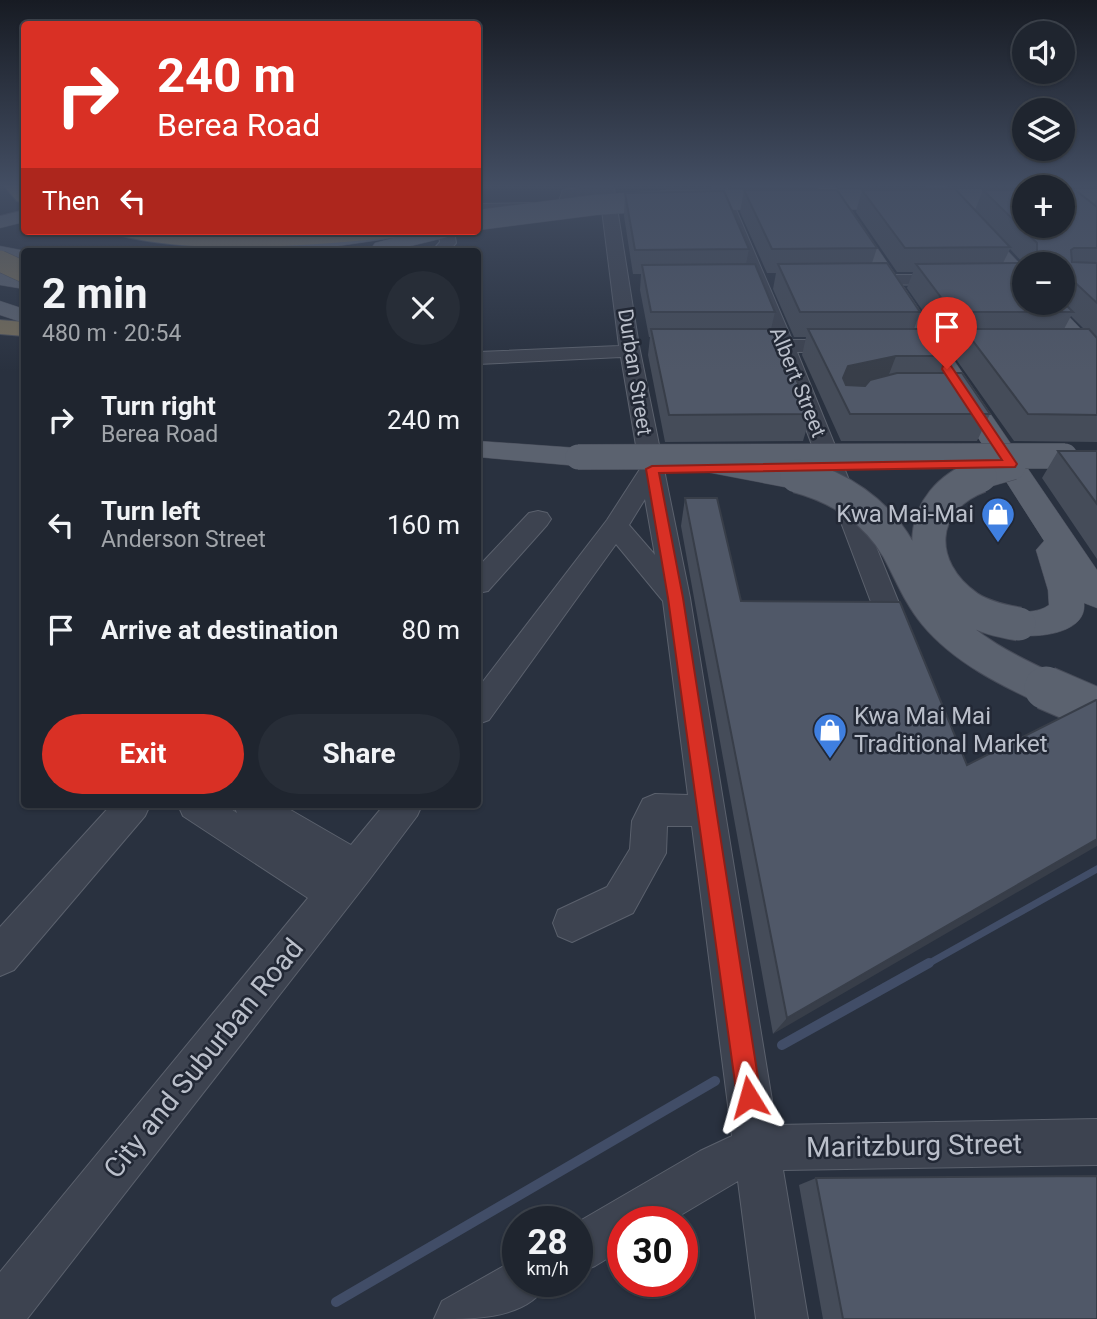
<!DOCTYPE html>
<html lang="en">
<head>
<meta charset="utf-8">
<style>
  :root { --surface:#1f252f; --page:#272d37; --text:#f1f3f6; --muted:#a1a5aa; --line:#3c424b; --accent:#d93025 }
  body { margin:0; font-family:Roboto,sans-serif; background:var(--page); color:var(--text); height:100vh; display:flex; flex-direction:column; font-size:26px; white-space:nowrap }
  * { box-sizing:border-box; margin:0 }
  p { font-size:23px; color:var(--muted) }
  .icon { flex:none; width:38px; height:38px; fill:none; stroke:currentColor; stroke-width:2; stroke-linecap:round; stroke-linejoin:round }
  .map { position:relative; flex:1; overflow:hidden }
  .drawer { position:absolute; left:21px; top:248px; width:460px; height:560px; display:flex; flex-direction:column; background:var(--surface); border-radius:7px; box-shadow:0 2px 5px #0004,0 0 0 2px var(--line) }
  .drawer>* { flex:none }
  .banner { position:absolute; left:21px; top:21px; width:460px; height:214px; border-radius:7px; box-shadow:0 2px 5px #0004,0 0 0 2px var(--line); background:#d93025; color:#fff; overflow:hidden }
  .fabs { position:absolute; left:1012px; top:21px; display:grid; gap:14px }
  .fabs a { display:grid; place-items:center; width:63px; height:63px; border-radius:50%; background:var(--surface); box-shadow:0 2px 5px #0004,0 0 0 2px var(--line); font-size:35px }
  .speed { position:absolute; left:502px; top:1206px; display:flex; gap:14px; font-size:35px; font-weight:700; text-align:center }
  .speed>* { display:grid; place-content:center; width:91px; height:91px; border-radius:50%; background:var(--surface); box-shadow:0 2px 5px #0004,0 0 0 2px var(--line); line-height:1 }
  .speed small { font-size:18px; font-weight:400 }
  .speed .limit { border:10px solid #d22; background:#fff; color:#111 }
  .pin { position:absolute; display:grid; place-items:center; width:60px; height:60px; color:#fff; margin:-72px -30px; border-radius:50% 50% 50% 0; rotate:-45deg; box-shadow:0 0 7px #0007 }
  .pin .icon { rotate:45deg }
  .me { position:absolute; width:77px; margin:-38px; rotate:352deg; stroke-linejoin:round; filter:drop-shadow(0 0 5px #0008) }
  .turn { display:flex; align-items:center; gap:24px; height:147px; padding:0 21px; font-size:32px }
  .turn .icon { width:91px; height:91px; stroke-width:2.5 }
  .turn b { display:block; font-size:49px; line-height:60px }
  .then { display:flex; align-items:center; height:66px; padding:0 21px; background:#0003; gap:14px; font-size:26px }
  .round { display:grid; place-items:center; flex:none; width:74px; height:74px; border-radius:37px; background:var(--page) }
  .overview { display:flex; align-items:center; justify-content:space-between; height:119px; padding:0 21px }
  h1 { font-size:42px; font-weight:700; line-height:52px }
  .primary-button { display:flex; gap:14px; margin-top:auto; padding:14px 21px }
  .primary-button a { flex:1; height:80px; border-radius:42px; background:var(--accent); color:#fff; font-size:28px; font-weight:700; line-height:80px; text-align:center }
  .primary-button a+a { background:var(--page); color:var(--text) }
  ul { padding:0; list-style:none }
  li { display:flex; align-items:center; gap:21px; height:105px; padding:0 21px }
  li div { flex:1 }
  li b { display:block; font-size:26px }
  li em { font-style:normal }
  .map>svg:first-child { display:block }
</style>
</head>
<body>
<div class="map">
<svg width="1097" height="1319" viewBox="0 0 1097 1319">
  <rect width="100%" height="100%" fill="#29313f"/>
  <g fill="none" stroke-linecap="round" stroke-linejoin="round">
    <path stroke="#414d67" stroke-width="7" d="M926,965L1097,869"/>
    <path stroke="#414d67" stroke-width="10" d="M782,1045L929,963
      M336,1302L715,1081"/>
    <g stroke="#5b616d" stroke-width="2">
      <path id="minor" d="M595,186H613L614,189L639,346L690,598L776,1125L1097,1119V1165L783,1170L808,1319H756L738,1181L669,1222H623V1249L595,1266L578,1273V1222L700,1151L732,1136L692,826H667L666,853L633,913L572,942L558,936L553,923L558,910L607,887L630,849L632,821L643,799L655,794L688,795L663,601L616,544L489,720L478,724V688L607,520L640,469L621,357L478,364V352L619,346L600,194L574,197L570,207L565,208L558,204L563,190ZM645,499L655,555L629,525Z
        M712,186H726L792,340H845L855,346L845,352H797L905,618L901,625L891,628L881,625L877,618L777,352H744L734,346L744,340H773Z
        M537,203L542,204L544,207L542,210L478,212V204Z
        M438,231H454L456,243L448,252H431L440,242Z
        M860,275H950L959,280L950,285L854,284L851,280L854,276Z
        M905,340H995L1005,346L995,352L898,350L895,346L898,342Z
        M538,511L547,513L551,519L547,525L488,591L478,593V567L529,513Z
        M111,805H150L145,816L14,970L0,976V927Z
        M178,805H225L237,813L234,805H282L351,845L384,805H422L417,816L369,880L27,1319H0V1272L308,898L183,816Z
        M518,1258V1281H549C529,1319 478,1319 434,1319L442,1301Z"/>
    </g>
    <g stroke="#474c59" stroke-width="1">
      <path id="major" d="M817,186H835L1097,570V608L1084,603C1088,636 1028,640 1007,633L1001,624L1007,615C1021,610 1037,614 1049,605L1048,590L1036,550L1044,541Z
        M927,186H946L1024,268V287L1016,286Z
        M24,210V222L0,228V216Z
        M362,231H414L412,234L424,231H459L456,235L386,252L375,251L372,247L375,243L393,238L297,252H244L247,248L254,246Z
        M0,246L31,252H24V262L0,258Z
        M0,273L24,277V289L0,285Z
        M0,301L24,309V323L0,315Z
        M1033,303H1056L1097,346V368L1088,366Z
        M478,441L578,448L588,451L592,457L588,463L578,466L478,457Z"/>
    </g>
    <g stroke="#484e5a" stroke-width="2">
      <path id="highway" d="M4,186H23L24,203L17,201Z
        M115,231L261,233L408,231L405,235L398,237C315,245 199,256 118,235Z
        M0,320L24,322V336L0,334Z"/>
    </g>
    <use href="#minor" fill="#3d4350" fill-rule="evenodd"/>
    <use href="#major" fill="#5b626f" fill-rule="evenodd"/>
    <use href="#highway" fill="#756d5b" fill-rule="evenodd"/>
    <g stroke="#474c59" stroke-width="21" stroke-linecap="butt">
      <path id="major-bridge-far3" d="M1062,199H1097
        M478,220L595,205L671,200L1024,199"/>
    </g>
    <g stroke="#474c59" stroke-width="26" stroke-linecap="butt">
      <path id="major-bridge-far2" d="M578,457L1065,456
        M705,459L804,478
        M975,478L1013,467"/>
    </g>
    <g stroke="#474c59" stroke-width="35" stroke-linecap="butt">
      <path id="major-bridge-far1" d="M797,476C839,487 876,511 898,549C910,571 919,595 935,614C964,649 1009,671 1050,690
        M980,476C915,500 913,569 968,607C983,617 1001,621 1019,624"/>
    </g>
    <g stroke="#474c59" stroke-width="45" stroke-linecap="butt">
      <path id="major-bridge" d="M1046,688L1097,710"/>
    </g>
    <g stroke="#484e5a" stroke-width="22" stroke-linecap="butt">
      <path id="highway-bridge" d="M0,261L24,272"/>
    </g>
    <use href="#major-bridge-far3" stroke="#5b626f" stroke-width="20"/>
    <use href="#major-bridge-far2" stroke="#5b626f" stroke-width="25"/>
    <use href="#major-bridge-far1" stroke="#5b626f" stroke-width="33"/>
    <use href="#major-bridge" stroke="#5b626f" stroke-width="43"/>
    <use href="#highway-bridge" stroke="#756d5b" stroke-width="21"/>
  </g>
  <path fill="#454c59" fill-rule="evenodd" d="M731,186H815V187H731Z
    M838,186H884L839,187Z
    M950,186H1097L1066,187L1094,205L1097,198V442L1014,441L953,355L961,337H941L907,288L913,272H897L856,212L862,190L975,210L983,190L1024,226L1062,187ZM1010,249L1023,263H1003ZM1024,264H1062V303ZM1071,316L1084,329H1064Z
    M744,190L877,248L872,263L920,312L914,329L951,356L943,373L990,414L977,441H841L802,355L806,337H794L773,289L776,273H767L740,212Z
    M625,193L749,249L746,264L775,312L771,329L811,414L803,441L665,442L648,355L650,337H649L640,290L641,274H633L624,216Z
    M1058,451H1097V559L1042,478Z
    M685,498L741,601L967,765L1097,700L773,1034L681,526Z
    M816,1178L1097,1319H823L799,1185Z"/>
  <path fill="#383e49" d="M896,356L886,382L839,391L848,366Z
    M1097,839V846L773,1034L787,1018Z"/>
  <path fill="#505868" stroke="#383e49" stroke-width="2" d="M1041,186H1064L1067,188L1075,190L1097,207V248H1074L1071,250L1072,262L1097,263V303L1068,276H1062V264H1037V243L983,190H1024V226H1062V187H1038Z
    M955,189L1010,247L905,248L862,190Z
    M744,190H837L877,248L772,249Z
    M724,191L749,249L635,250L625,193Z
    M887,263L920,312H800L778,264Z
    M1024,263L1033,264H1024V303H1062V301L1073,312H952L916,264Z
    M755,264L775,312H651L642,265Z
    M651,329H775L811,414L669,415Z
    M808,329H932L951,356H896L848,366L843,378L846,385L865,386L870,380L897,373H962L990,414H850Z
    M964,329H1089L1097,338V415L1028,414Z
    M1058,451H1097V504Z
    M685,498H717L741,601L900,602L967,765L1096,700H1097V839L787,1018Z
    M1097,1176V1319H843L816,1178Z"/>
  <linearGradient id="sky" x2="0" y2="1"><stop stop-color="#171b23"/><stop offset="0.5" stop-color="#434e63"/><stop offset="1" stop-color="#434e63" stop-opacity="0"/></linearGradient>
  <rect width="1097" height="371" fill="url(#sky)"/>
  <path fill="#d93025" stroke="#8d1f18" stroke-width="2" d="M943,366H951L1017,464L1015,467L659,473L683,598L761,1097L758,1106L749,1109L741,1106L737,1097L668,598L646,469L652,466L1002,460L942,369Z"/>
  <defs>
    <g id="shop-pin" transform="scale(1.75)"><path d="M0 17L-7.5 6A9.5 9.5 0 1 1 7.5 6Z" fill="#3f7fe0" stroke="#222835"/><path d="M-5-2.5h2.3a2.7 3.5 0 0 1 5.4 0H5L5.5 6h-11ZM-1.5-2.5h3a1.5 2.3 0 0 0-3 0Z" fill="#fff"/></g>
  </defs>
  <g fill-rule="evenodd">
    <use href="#shop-pin" x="998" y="514"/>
    <use href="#shop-pin" x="830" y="730"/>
  </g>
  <g text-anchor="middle" stroke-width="5" stroke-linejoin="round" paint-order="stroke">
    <g font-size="21" fill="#babfca" stroke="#222835">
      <text transform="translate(635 372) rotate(81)" y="7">Durban Street</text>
      <text transform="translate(798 382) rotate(68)" y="7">Albert Street</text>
    </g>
    <g font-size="24" fill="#babfca" stroke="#222835" text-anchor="end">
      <text x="974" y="522">Kwa Mai-Mai</text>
      <text x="854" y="724" text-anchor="start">Kwa Mai Mai<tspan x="854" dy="28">Traditional Market</tspan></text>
    </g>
    <g font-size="28" fill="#babfca" stroke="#222835">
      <text transform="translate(203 1058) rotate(-51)" y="10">City and Suburban Road</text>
      <text transform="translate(914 1145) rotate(-1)" y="10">Maritzburg Street</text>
    </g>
  </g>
</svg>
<div class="fabs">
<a><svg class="icon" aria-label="sound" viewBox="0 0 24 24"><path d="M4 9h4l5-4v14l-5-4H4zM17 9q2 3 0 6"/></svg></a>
<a><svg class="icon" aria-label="layers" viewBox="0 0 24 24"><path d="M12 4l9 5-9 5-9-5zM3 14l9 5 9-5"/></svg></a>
<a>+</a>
<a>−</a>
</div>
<div class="speed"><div>28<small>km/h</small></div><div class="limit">30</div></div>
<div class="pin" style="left:947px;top:369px;background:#d93025"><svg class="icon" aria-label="arrive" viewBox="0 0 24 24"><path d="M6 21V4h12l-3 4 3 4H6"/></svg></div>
<svg class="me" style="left:749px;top:1097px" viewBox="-20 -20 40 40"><path d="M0-17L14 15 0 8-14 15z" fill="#d93025" stroke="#fff" stroke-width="4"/></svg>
<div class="banner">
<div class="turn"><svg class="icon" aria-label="right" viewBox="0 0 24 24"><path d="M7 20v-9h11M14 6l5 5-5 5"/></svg><div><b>240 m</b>Berea Road</div></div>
<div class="then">Then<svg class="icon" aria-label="left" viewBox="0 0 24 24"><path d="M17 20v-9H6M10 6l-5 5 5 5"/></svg></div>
</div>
<section class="drawer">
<div class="overview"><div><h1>2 min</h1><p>480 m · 20:54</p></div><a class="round"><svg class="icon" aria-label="close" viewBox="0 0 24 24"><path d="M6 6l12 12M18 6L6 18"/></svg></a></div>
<ul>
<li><svg class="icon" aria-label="right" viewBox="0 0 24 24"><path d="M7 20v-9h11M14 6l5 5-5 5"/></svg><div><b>Turn right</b><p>Berea Road</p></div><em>240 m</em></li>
<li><svg class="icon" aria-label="left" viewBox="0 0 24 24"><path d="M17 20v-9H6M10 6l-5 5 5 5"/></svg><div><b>Turn left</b><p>Anderson Street</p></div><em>160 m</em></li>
<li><svg class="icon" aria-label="arrive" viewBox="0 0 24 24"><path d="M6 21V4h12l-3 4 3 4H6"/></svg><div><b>Arrive at destination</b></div><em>80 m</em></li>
</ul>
<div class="primary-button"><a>Exit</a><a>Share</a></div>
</section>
</div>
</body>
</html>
